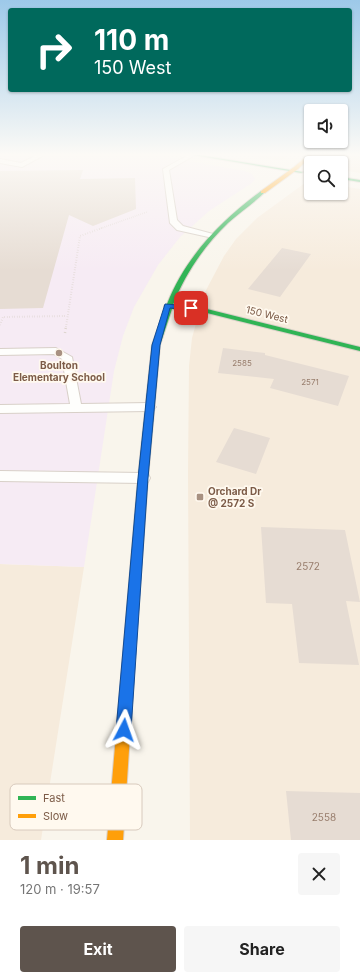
<!DOCTYPE html>
<html lang="en">
<head>
<meta charset="utf-8">
<style>
  :root { --surface:#fff; --page:#f6f6f6; --text:#222; --muted:#767676; --accent:#5e544d }
  body { margin:0; font-family:Inter,sans-serif; background:var(--page); color:var(--text); height:100vh; display:flex; flex-direction:column; font-size:15px; white-space:nowrap }
  * { box-sizing:border-box; margin:0 }
  p { font-size:13px; color:var(--muted) }
  .icon { flex:none; width:22px; height:22px; fill:none; stroke:currentColor; stroke-width:2; stroke-linecap:round; stroke-linejoin:round }
  .map { position:relative; height:840px; overflow:hidden }
  .side { display:flex; flex-direction:column; background:var(--surface); flex:1 }
  .side>* { flex:none }
  .top-card { position:absolute; left:8px; top:8px; width:344px; height:84px; border-radius:4px; box-shadow:0 1px 3px #0004; background:#00695c; color:#fff; overflow:hidden }
  .controls { position:absolute; left:304px; top:104px; display:grid; gap:8px }
  .controls a { display:grid; place-items:center; width:44px; height:44px; border-radius:4px; background:var(--surface); box-shadow:0 1px 3px #0004; font-size:20px }
  .pin { position:absolute; display:grid; place-items:center; width:34px; height:34px; color:#fff; margin:-17px; border-radius:8px; box-shadow:0 2px 6px #0006 }
  .me { position:absolute; width:44px; margin:-22px; rotate:4deg; stroke-linejoin:round; filter:drop-shadow(0 0 3px #0008) }
  .turn { display:flex; align-items:center; gap:14px; height:84px; padding:0 20px; font-size:18px }
  .turn .icon { width:52px; height:52px; stroke-width:2.5 }
  .turn b { display:block; font-size:28px; line-height:34px }
  .round { display:grid; place-items:center; flex:none; width:42px; height:42px; border-radius:4px; background:var(--page) }
  .summary { display:flex; align-items:center; justify-content:space-between; height:68px; padding:0 20px }
  h1 { font-size:24px; font-weight:700; line-height:30px; color:var(--accent) }
  .action { display:flex; gap:8px; margin-top:auto; padding:8px 20px }
  .action a { flex:1; height:46px; border-radius:4px; background:var(--accent); color:#fff; font-size:16px; font-weight:700; line-height:46px; text-align:center }
  .action a+a { background:var(--page); color:var(--text) }
  .map>svg:first-child { display:block }
</style>
</head>
<body>
<div class="map">
<svg width="360" height="840" viewBox="0 0 360 840">
  <rect width="100%" height="100%" fill="#f9f5ec"/>
  <path fill="#f6ebdc" d="M230,154H290L284,159L277,160Z
    M333,154H360V173L341,170V163H325Z
    M311,182V193H341V186L360,189V840H190L188,473L189,366L192,338L204,294L224,256L236,239L257,218L305,183Z
    M0,564L84,567L41,840H0Z"/>
  <path fill="#f6ebf4" d="M0,154H158L189,161L245,171L252,174L255,179L252,183L209,211L180,237L158,265L134,307L123,336L114,371L84,567L0,564Z"/>
  <path fill="#e6dcd3" d="M83,170L80,179L135,178L136,209L93,226L69,215L43,308L0,309V171Z
    M282,248L311,254L280,297L248,289Z
    M223,348L265,353V355L349,376L338,406L270,388L274,379L218,373Z
    M234,428L270,438L256,474L216,462Z
    M261,527L345,530L360,602L346,601L359,665L299,663L292,604L266,603Z
    M286,791L360,793V840H291Z"/>
  <g fill="none" stroke-linecap="round" stroke-linejoin="round">
    <g stroke="#d8d0c8" stroke-width="2">
      <path id="lane" d="M39,154H46L22,167L0,163V159L21,163Z
        M190,154L195,155L169,170L177,220L183,226L213,234V238L177,230L170,223L163,169Z
        M56,348L72,357L81,404L150,403L156,407L150,411L0,413V405L70,404L62,359L54,354L0,355V349Z
        M0,471L143,473L148,474L150,478L148,482L143,483L0,481Z"/>
    </g>
    <g stroke="#d9d0c8" stroke-width="2">
      <path id="fast" d="M186,154H194L303,172L301,173Z
        M341,177L360,180V182L341,179Z
        M261,191L265,192C254,203 240,212 228,223C204,246 185,274 173,305L203,308L360,347V351L203,312L172,309L160,345L148,478L137,630L135,634L131,636L127,634L125,630L138,478L152,345L165,308L164,306L167,304C186,256 221,221 261,191Z"/>
    </g>
    <g stroke="#d9d0c8" stroke-width="2">
      <path id="slow" d="M309,154H313L298,169L265,193H261V191L294,167Z
        M131,624L135,626L137,630L123,840H107L125,630L127,626Z"/>
    </g>
    <path stroke="#dcd4cd" stroke-width="1.5" stroke-dasharray="0.5 1.5" stroke-linecap="butt" d="M99,229L147,212"/>
    <path stroke="#dcd4cd" stroke-width="2" stroke-dasharray="0.5 2" stroke-linecap="butt" d="M0,325L3,317L66,316
      M66,327L80,236L102,228"/>
    <path stroke="#dcd4cd" stroke-width="2.5" stroke-dasharray="1 3" stroke-linecap="butt" d="M65,333L66,326"/>
    <use href="#lane" fill="#fefefc" fill-rule="evenodd"/>
    <use href="#fast" fill="#30b455" fill-rule="evenodd"/>
    <use href="#slow" fill="#ff9f0a" fill-rule="evenodd"/>
  </g>
  <linearGradient id="sky" x2="0" y2="1"><stop stop-color="#9dc9e9"/><stop offset="0.57" stop-color="#fcfaf6"/><stop offset="1" stop-color="#fcfaf6" stop-opacity="0"/></linearGradient>
  <rect width="360" height="271" fill="url(#sky)"/>
  <path fill="#1a73e8" stroke="#114b97" d="M165,304L191,306L194,308L191,310L170,308L160,345L148,478L131,730L129,735L124,737L119,735L116,730L138,478L152,345Z"/>
  <g fill="#a89181" stroke="#fff9ef" stroke-width="1.5">
    <circle cx="59" cy="353" r="4"/>
    <rect x="196" y="493" width="8" height="8" rx="2"/>
  </g>
  <g text-anchor="middle" stroke-width="3.5" stroke-linejoin="round" paint-order="stroke">
    <g font-size="8" fill="#987d6c">
      <text x="242" y="366">2585</text>
      <text x="310" y="385">2571</text>
    </g>
    <g font-size="10" fill="#7c5b47" stroke="#fff9ef">
      <text transform="translate(267 314) rotate(14)" y="4">150 West</text>
    </g>
    <g font-size="10" font-weight="bold" fill="#7c5b47" stroke="#fff9ef">
      <text x="59" y="369">Boulton<tspan x="59" dy="12">Elementary School</tspan></text>
      <text x="208" y="495" text-anchor="start">Orchard Dr<tspan x="208" dy="12">@ 2572 S</tspan></text>
    </g>
    <g font-size="10" fill="#987d6c">
      <text x="308" y="570">2572</text>
      <text x="324" y="821">2558</text>
    </g>
  </g>
  <rect x="10" y="784" width="132" height="46" rx="6" fill="#fff9ef" stroke="#d8cabd" stroke-width="1"/>
  <rect x="18" y="796" width="18" height="4" fill="#30b455"/>
  <rect x="18" y="814" width="18" height="4" fill="#ff9f0a"/>
  <g font-size="11" fill="#7c5b47">
    <text x="43" y="802">Fast</text>
    <text x="43" y="820">Slow</text>
  </g>
</svg>
<div class="controls">
<a><svg class="icon" aria-label="sound" viewBox="0 0 24 24"><path d="M4 9h4l5-4v14l-5-4H4zM17 9q2 3 0 6"/></svg></a>
<a><svg class="icon" aria-label="search" viewBox="0 0 24 24"><circle cx="10" cy="10" r="6"/><path d="M15 15l6 6"/></svg></a>
</div>
<div class="pin" style="left:191px;top:308px;background:#d93025"><svg class="icon" aria-label="arrive" viewBox="0 0 24 24"><path d="M6 21V4h12l-3 4 3 4H6"/></svg></div>
<svg class="me" style="left:124px;top:730px" viewBox="-20 -20 40 40"><path d="M0-17L14 15 0 8-14 15z" fill="#1a73e8" stroke="#fff" stroke-width="4"/></svg>
<div class="top-card">
<div class="turn"><svg class="icon" aria-label="right" viewBox="0 0 24 24"><path d="M7 20v-9h11M14 6l5 5-5 5"/></svg><div><b>110 m</b>150 West</div></div>
</div>
</div>
<section class="side">
<div class="summary"><div><h1>1 min</h1><p>120 m · 19:57</p></div><a class="round"><svg class="icon" aria-label="close" viewBox="0 0 24 24"><path d="M6 6l12 12M18 6L6 18"/></svg></a></div>
<div class="action"><a>Exit</a><a>Share</a></div>
</section>
</body>
</html>
